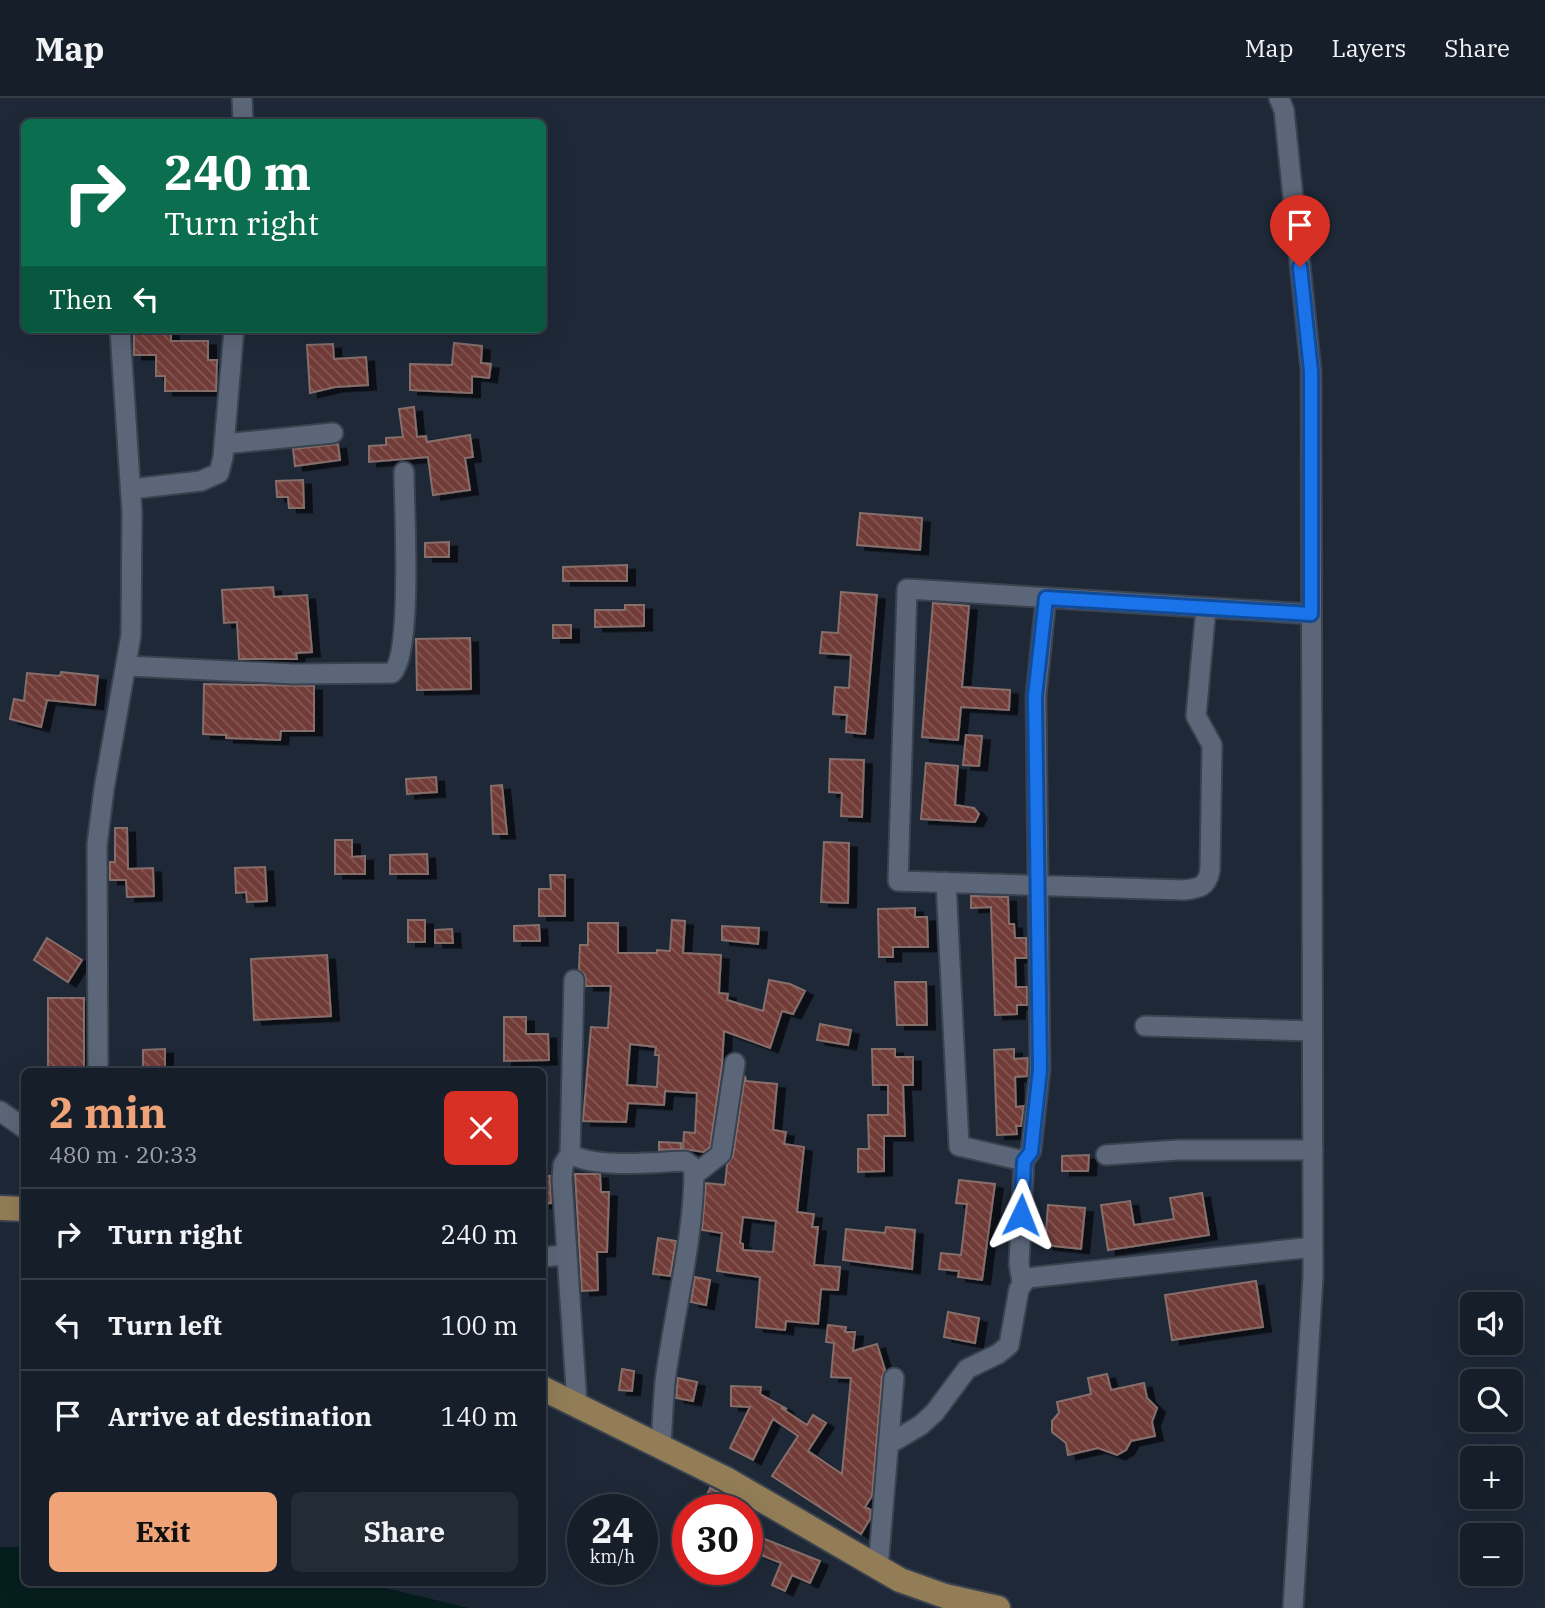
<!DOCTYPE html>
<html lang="en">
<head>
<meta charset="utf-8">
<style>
  :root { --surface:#161e29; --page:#232b35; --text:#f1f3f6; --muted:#9ea2a8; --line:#353c46; --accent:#efa377 }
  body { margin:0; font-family:"IBM Plex Serif",serif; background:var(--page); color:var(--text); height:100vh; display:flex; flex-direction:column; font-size:26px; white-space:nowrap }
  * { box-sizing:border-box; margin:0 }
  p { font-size:23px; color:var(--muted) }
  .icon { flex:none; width:38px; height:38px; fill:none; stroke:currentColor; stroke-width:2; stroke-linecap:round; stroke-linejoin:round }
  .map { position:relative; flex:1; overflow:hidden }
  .side { position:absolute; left:21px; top:970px; width:525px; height:518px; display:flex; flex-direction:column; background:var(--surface); border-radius:10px; box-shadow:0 7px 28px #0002,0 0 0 2px var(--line) }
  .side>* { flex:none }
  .hud { position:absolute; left:21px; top:21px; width:525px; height:214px; border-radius:10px; box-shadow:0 7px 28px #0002,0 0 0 2px var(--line); background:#0b6e4f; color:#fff; overflow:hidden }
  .controls { position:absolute; left:1460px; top:1194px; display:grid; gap:14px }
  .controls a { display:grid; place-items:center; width:63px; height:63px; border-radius:10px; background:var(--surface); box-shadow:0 7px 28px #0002,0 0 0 2px var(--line); font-size:35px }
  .speed { position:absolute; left:567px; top:1396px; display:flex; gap:14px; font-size:35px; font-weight:700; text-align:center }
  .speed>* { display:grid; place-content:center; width:91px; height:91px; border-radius:50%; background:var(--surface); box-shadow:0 7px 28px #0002,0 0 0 2px var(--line); line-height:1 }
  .speed small { font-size:18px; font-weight:400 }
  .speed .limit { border:10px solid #d22; background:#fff; color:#111 }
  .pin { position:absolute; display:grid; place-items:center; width:60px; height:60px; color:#fff; margin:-72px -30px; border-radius:50% 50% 50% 0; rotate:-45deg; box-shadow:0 0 7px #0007 }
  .pin .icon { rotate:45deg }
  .me { position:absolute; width:77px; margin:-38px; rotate:2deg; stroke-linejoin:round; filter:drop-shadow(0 0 5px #0008) }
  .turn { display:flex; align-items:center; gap:24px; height:147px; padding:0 28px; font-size:32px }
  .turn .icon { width:91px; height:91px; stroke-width:2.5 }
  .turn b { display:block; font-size:49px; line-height:60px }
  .then { display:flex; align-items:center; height:66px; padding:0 28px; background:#0003; gap:14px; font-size:26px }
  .round { display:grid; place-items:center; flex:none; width:74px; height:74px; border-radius:10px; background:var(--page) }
  .summary { display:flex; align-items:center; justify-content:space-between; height:119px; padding:0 28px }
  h1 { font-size:42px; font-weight:700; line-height:52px; color:var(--accent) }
  .button { display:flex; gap:14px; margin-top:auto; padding:14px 28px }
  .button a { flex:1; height:80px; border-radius:10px; background:var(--accent); color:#111; font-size:28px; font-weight:700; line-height:80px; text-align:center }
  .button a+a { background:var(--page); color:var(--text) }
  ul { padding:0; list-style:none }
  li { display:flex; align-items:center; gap:21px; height:91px; padding:0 28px; border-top:2px solid var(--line) }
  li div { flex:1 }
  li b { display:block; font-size:26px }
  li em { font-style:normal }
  header { display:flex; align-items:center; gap:42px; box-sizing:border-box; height:98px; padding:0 35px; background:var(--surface); border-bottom:2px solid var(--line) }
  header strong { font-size:33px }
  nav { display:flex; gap:38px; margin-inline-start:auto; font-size:24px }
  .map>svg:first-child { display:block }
</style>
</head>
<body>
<header>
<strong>Map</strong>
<nav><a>Map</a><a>Layers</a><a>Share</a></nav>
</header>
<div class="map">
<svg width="1545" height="1510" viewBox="0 0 1545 1510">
  <defs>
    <pattern id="building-back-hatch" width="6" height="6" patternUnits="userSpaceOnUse" patternTransform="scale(1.75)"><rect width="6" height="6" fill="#713b37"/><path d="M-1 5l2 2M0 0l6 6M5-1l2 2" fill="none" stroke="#855855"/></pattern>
    <filter id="shadow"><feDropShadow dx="8" dy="4.5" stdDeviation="0" flood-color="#0009"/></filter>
  </defs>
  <rect width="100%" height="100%" fill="#1e2837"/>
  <path fill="#051e1e" d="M0,1449H24V1484H360L469,1510H0Z"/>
  <path fill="url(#building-back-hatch)" stroke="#866e6b" stroke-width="2" fill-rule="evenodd" filter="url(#shadow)" d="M134,231H171V243H208V262H217L216,293H165V278H156V257H134Z
    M454,245L482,248L481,265L491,266L489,280L472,278V295L410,292V266L452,267Z
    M333,246L334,261L366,259L368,287L335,289L310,295L307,247Z
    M414,309L417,339L426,338L427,344L470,337L473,359L465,360L470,392L433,397L428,359L369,364V348L386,347V340L403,339L399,311Z
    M338,346L340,362L295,368L293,351Z
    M303,382L304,410H289L288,399H277L276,383Z
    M860,415L922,420L920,452L857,447Z
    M449,444V459H425V445Z
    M627,467V483H563V469Z
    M273,489L274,499L307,497L312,554L296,555L297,561H239L237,524L224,525L222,492Z
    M841,494L877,497L865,636L846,634L847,617L833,616L835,589L849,590L851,557L820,555L822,534L838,535Z
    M933,505L969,508L962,589L1010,592L1009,612L961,609L958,642L922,639Z
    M625,507H644V528L595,529V512H625Z
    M553,527H571V540H553Z
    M470,540L471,591L417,592L416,541Z
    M61,574L98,578L95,607L47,602L41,629L10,621L14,601L24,603L27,575L60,578Z
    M204,586L314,588V633H281L280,642L226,640V637L203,636Z
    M966,637L982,638L979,668L963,667Z
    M830,661L864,662L862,719L841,718L842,695L829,694Z
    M926,665L958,668L955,707L974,710L979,716L975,724L921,721Z
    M436,679L437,694L407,696L406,681Z
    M502,687L507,736H493L491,688Z
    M115,730H127L128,771L153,770L154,798L127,799L126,782H110V764H115Z
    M335,742H352V759L365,758V776H335Z
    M824,744L849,745L848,805L821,804Z
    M427,756L428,776H390V757Z
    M265,769L267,803L247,804L246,794L236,795L235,770Z
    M550,777H565V818H539V791H551Z
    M971,798L1008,799L1009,826H1014L1015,840H1026L1027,860H1015L1016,889H1027V907H1017V916L995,917L991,809L971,810Z
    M915,810V819H927L928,849H893V859H879L878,811Z
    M408,822H425V844H408Z
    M672,822L685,823L683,855L721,857L719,895L728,896L727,902L763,913L769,882L790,886L805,893L793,916L782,913L770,950L724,933L722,966L710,1049L704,1054L683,1051L684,1034L695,1035L697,995L665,993L664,1007L628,1005L626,1024L583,1023L591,929L608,930L611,888H586L585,877L579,871L580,847H588V825H618V855H657V852L670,853ZM630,946L656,949L655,957H659L657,989L627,987Z
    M539,827L540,843H514V828Z
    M722,828L759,830L758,846L722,842Z
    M452,831L453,845H435V832Z
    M47,840L82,862L68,884L34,862Z
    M327,857L331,918L254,922L251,861Z
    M895,884H926L927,927H897Z
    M48,900H84V973H48Z
    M504,919H526V936H548L549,962L504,963Z
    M820,926L851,932L848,947L817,942Z
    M165,951V972L143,973V952Z
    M872,951H895V959H913V987H903L905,1038H884V1073L858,1074V1051H869L868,1017H888V987H873Z
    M1014,951V961L1028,960L1027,978L1015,979L1016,1009L1024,1008L1021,1028H1016L1017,1036L997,1037L994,952Z
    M745,978L746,983L777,986L773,1032L786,1034L784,1046L804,1049L797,1114L814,1116L812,1129H818L814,1167L840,1169L838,1192L821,1191L818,1226L786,1223L785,1232L756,1229L760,1179L717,1173L722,1135L702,1132L706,1085L725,1087L727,1067L733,1058ZM743,1119L776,1123L773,1154L743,1152V1146L740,1145Z
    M659,1044L681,1045V1051L659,1052Z
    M1089,1057L1088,1073H1062V1058Z
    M575,1076H600L601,1094H609L607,1154H597L598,1192L582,1193Z
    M550,1078L551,1105L542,1106V1079Z
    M959,1082L995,1086L982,1182L958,1179L959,1173L939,1171L941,1155L961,1157L967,1106L956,1105Z
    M1202,1095L1209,1137L1108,1152L1101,1107L1130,1103L1134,1127L1174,1121L1170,1100Z
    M1048,1107L1085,1110L1081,1151L1045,1147Z
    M886,1129L915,1132L912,1171L843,1162L846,1131L885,1135Z
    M658,1140L676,1143L670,1178L653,1176Z
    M695,1179L710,1182L706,1207L691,1204Z
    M1256,1183L1263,1229L1172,1242L1165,1197Z
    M948,1214L979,1220L975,1245L944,1239Z
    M828,1227L846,1229L845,1234H855L853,1253L877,1246L885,1272L882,1279L872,1398L865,1409L871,1412L870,1421L861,1436L772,1378L798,1338L773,1321L753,1362L730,1350L750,1309L731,1308V1288L761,1289L760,1296L787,1311L781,1310L807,1327L813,1317L826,1325L808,1353L842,1376L851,1280L831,1279L834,1245L826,1244Z
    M622,1271L634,1273L632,1293L619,1292Z
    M1107,1276L1111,1292L1144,1285L1147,1300L1157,1310L1152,1324L1155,1338L1131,1343L1126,1352L1117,1357L1098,1350L1068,1357L1066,1345L1052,1334V1323L1059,1315L1057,1304L1091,1296L1088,1280Z
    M678,1280L697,1284L693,1303L676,1300Z
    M710,1390L722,1396L715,1412L702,1408Z
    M762,1440L820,1463L810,1485L792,1477L785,1493L772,1487L781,1465L756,1455Z"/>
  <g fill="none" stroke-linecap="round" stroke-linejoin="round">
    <g stroke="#3a424f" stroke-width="23">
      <path id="minor" d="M242,0L243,24
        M1279,0L1284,12L1311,273L1313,1179L1293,1510
        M224,346L333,335
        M131,391L201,383L219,375L223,359L234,231
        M1206,510L1196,618L1212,647L1210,772C1207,789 1200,790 1184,792L898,783L907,491C1042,499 1177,508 1311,516
        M127,568L294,576L392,575C413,556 404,409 404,374
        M946,784L959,1048L1024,1063
        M574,882L570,1056C597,1071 654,1064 685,1063L694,1070C694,1143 674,1213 665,1284C663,1306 662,1328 661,1349
        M1145,928L1312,933
        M98,973L97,747L104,691L131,537L132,414L120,232
        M0,1013L24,1030
        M570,1056L563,1067L562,1082L577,1306
        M1106,1057L1178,1052H1313
        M694,1077L721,1056L735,965
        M542,1159L566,1157
        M1022,1184L1019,1166L1024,1063L1031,1053L1040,971L1036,598L1046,500
        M889,1346L921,1327L935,1314L967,1271L998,1256L1009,1247L1019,1191L1027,1180L1313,1149
        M878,1470L894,1280"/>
    </g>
    <g stroke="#3a424f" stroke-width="28">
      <path id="major" d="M0,1110L24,1111
        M542,1290L726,1381L900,1482L945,1498L998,1510"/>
    </g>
    <use href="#minor" stroke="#5b6779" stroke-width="19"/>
    <use href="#major" stroke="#927d57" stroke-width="24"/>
  </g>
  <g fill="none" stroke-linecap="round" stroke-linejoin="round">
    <g stroke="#114b97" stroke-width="18">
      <path id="route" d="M1021,1117L1024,1063L1031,1054L1040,971L1035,598L1046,500L1311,516V273L1300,169"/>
    </g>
    <use href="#route" stroke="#1a73e8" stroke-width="12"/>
  </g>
</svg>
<div class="controls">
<a><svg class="icon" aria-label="sound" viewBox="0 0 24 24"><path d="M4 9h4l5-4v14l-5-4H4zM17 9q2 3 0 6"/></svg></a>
<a><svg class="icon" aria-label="search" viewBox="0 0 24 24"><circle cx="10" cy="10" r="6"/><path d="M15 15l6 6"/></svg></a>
<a>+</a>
<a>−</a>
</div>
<div class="speed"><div>24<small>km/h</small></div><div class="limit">30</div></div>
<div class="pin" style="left:1300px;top:169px;background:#d93025"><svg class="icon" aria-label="arrive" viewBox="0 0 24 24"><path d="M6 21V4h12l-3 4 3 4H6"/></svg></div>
<svg class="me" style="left:1021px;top:1117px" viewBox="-20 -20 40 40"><path d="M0-17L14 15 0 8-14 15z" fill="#1a73e8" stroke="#fff" stroke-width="4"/></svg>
<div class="hud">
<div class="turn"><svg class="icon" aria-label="right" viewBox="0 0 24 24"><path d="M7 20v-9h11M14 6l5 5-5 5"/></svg><div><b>240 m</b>Turn right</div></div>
<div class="then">Then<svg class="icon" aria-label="left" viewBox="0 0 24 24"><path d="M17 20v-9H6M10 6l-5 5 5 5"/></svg></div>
</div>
<section class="side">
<div class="summary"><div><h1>2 min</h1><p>480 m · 20:33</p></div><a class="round" style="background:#d93025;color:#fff"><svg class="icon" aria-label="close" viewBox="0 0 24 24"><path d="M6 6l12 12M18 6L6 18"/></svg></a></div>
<ul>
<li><svg class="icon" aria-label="right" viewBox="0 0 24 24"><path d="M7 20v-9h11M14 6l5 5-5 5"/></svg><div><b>Turn right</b></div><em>240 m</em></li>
<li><svg class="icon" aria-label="left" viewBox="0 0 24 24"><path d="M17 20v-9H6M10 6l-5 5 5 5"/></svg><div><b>Turn left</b></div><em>100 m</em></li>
<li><svg class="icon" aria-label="arrive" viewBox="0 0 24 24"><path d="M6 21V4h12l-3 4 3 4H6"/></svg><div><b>Arrive at destination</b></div><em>140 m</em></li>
</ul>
<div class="button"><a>Exit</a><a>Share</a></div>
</section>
</div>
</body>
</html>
